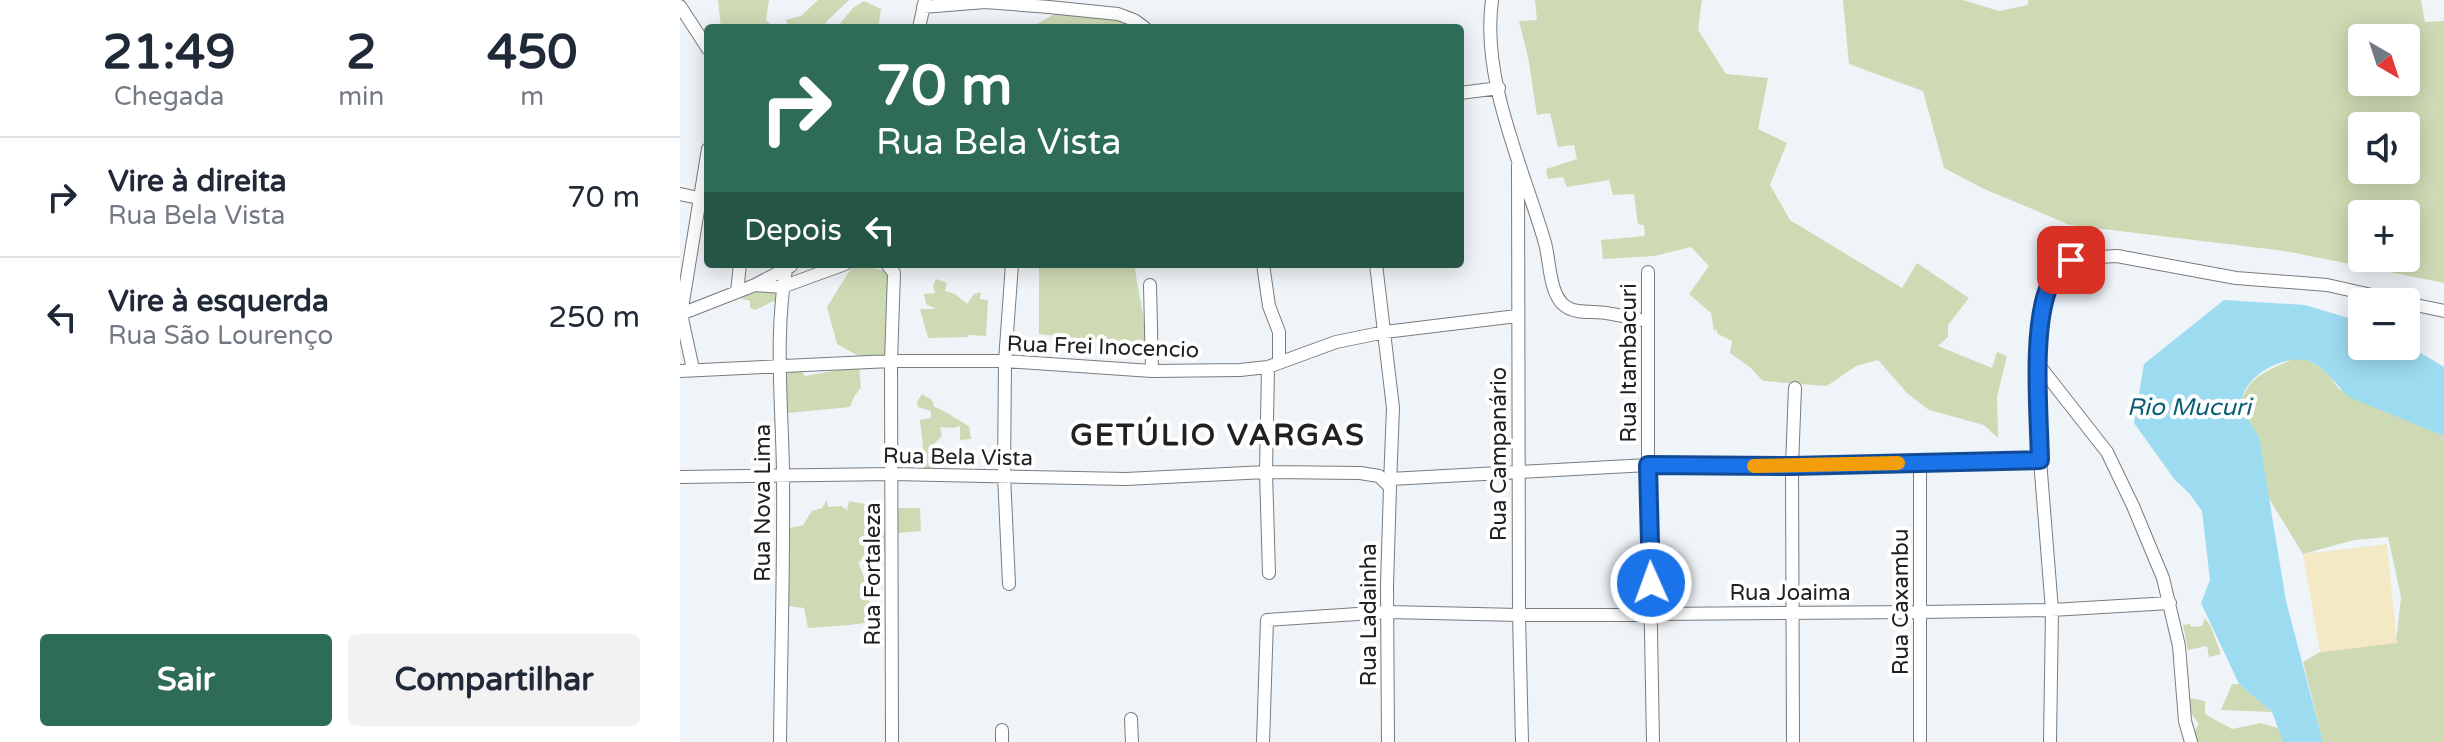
<!DOCTYPE html>
<html lang="pt">
<head>
<meta charset="utf-8">
<style>
  :root { --surface:#fff; --page:#f2f2f3; --text:#1f2937; --muted:#747a83; --line:#e0e1e3; --accent:#2f6c57 }
  body { margin:0; font-family:"Varela Round",sans-serif; background:var(--page); color:var(--text); height:100vh; display:flex; flex-direction:column; font-size:30px; white-space:nowrap }
  * { box-sizing:border-box; margin:0 }
  p { font-size:26px; color:var(--muted) }
  .icon { flex:none; width:44px; height:44px; fill:none; stroke:currentColor; stroke-width:2; stroke-linecap:round; stroke-linejoin:round }
  .map { position:relative; flex:1; overflow:hidden }
  .side { display:flex; flex-direction:column; background:var(--surface); width:680px }
  .side>* { flex:none }
  .banner { position:absolute; left:24px; top:24px; width:760px; height:244px; border-radius:8px; box-shadow:0 4px 20px #0003; background:#2f6c57; color:#fff; overflow:hidden }
  .needle { width:52px; rotate:141deg }
  .tools { position:absolute; left:1668px; top:24px; display:grid; gap:16px }
  .tools a { display:grid; place-items:center; width:72px; height:72px; border-radius:8px; background:var(--surface); box-shadow:0 4px 20px #0003; font-size:40px }
  .pin { position:absolute; display:grid; place-items:center; width:68px; height:68px; color:#fff; margin:-34px; border-radius:16px; box-shadow:0 4px 12px #0006 }
  .me { position:absolute; width:88px; margin:-44px; rotate:358deg; stroke-linejoin:round; filter:drop-shadow(0 0 6px #0008) }
  .turn { display:flex; align-items:center; gap:28px; height:168px; padding:0 40px; font-size:36px }
  .turn .icon { width:104px; height:104px; stroke-width:2.5 }
  .turn b { display:block; font-size:56px; line-height:68px }
  .then { display:flex; align-items:center; height:76px; padding:0 40px; background:#0003; gap:16px; font-size:30px }
  .eta { display:flex; justify-content:space-evenly; align-items:center; height:136px; text-align:center }
  .eta b { font-size:48px; font-weight:700; line-height:56px }
  .action { display:flex; gap:16px; margin-top:auto; padding:16px 40px }
  .action a { flex:1; height:92px; border-radius:8px; background:var(--accent); color:#fff; font-size:32px; font-weight:700; line-height:92px; text-align:center }
  .action a+a { background:var(--page); color:var(--text) }
  ul { padding:0; list-style:none }
  li { display:flex; align-items:center; gap:24px; height:120px; padding:0 40px; border-top:2px solid var(--line) }
  li div { flex:1 }
  li b { display:block; font-size:30px }
  li em { font-style:normal }
  main { display:flex; flex:1; min-height:0 }
  .map>svg:first-child { display:block }
</style>
</head>
<body>
<main>
<section class="side">
<div class="eta">
<div><b>21:49</b><p>Chegada</p></div>
<div><b>2</b><p>min</p></div>
<div><b>450</b><p>m</p></div>
</div>
<ul>
<li><svg class="icon" aria-label="right" viewBox="0 0 24 24"><path d="M7 20v-9h11M14 6l5 5-5 5"/></svg><div><b>Vire à direita</b><p>Rua Bela Vista</p></div><em>70 m</em></li>
<li><svg class="icon" aria-label="left" viewBox="0 0 24 24"><path d="M17 20v-9H6M10 6l-5 5 5 5"/></svg><div><b>Vire à esquerda</b><p>Rua São Lourenço</p></div><em>250 m</em></li>
</ul>
<div class="action"><a>Sair</a><a>Compartilhar</a></div>
</section>
<div class="map">
<svg width="1764" height="742" viewBox="0 0 1764 742">
  <rect width="100%" height="100%" fill="#eff4f8"/>
  <path fill="#cedab4" fill-rule="evenodd" d="M38,0H89L86,20L95,28H41Z
    M138,0H169L145,23L149,28H111L105,20L121,16Z
    M855,0H1022L1018,30L1046,74L1088,78L1078,129L1107,143L1090,185L1110,220L1222,288L1237,263L1289,298L1268,325V337L1258,346L1312,368L1317,352L1327,356L1317,397L1318,438L1304,425L1249,410L1228,394L1198,360L1176,366L1147,386L1083,381L1071,368L1050,353L1052,341L1038,334L1036,329L1034,331L1031,313L1009,294L1029,266L1011,247L974,256L923,259L921,240L965,236L964,225L958,224L954,194L933,195L929,180L887,187L883,177L868,179L866,169L897,159L894,145L878,147L870,113L857,115L848,57L839,21L857,20Z
    M1163,0H1283L1319,11L1348,5V0H1741L1745,22L1764,21V283L1605,251L1390,225L1302,188L1264,168L1243,91L1169,64ZM1682,38H1726V82H1682ZM1682,126H1726V170H1682ZM1682,214H1726V258H1682Z
    M184,1L201,9L198,28H156L173,8Z
    M378,12L441,21L455,28H330L355,25Z
    M359,264H454L468,343L395,338L359,334Z
    M173,265L208,271L205,357L184,359L157,344L147,307Z
    M256,279L267,283L265,291L275,294L287,304L294,294L301,292L300,299L308,300L306,336L288,335V337L248,338L240,309H256L246,304L244,294L255,293L253,286Z
    M75,285L100,290L96,307L94,301L75,310L70,308V301L62,299L65,292Z
    M1615,358L1630,361L1645,370L1659,389L1764,436V742H1643L1623,662L1640,652L1680,647L1717,635L1721,597L1708,537L1674,540L1623,554L1588,497L1579,437L1565,417L1560,406C1568,375 1588,371 1615,358Z
    M179,365L181,387L174,397L170,407L108,413L101,370L119,369L125,376L153,371V366Z
    M242,394L252,400L254,407C261,408 281,422 289,426L291,439L280,440V426L274,428L260,427L262,436L254,444V469L242,470L243,446L240,420L251,418V411L238,407L237,402Z
    M147,500L148,507L161,506L167,510L169,501L185,504L184,521L206,531L205,552L178,562L188,587L189,601L205,611L200,621L169,625L128,628L124,608L102,605L105,529L123,525L132,511L142,508Z
    M217,508H240L241,531L218,533Z
    M1525,618L1531,627L1541,654L1529,657L1527,646L1508,650L1503,625L1510,624L1511,627L1522,626Z
    M1552,684H1559L1592,712L1541,710Z
    M1509,698L1525,701V714L1552,729L1581,723L1598,728L1603,742H1515L1513,733L1519,724L1508,709Z"/>
  <path fill="#f3e9c4" d="M1707,544L1717,643L1640,652L1623,554Z"/>
  <path fill="#9ddbf1" d="M1544,300L1625,305L1682,322V346L1726,344L1764,367V436L1671,398C1657,388 1649,371 1634,363C1614,353 1583,366 1570,383C1564,389 1562,398 1560,407L1579,437L1606,601L1643,742H1603L1592,712L1559,684L1521,603L1530,580L1522,511L1509,493L1495,480L1454,423L1464,364Z"/>
  <g fill="none" stroke-linecap="round" stroke-linejoin="round">
    <g stroke="#787c80" stroke-width="14">
      <path id="minor" d="M812,0C801,80 843,167 865,243C870,261 869,294 885,306C896,314 912,311 926,313C940,315 954,319 968,321
        M0,6L28,49
        M243,7L305,2L369,7L438,14L454,20L465,28
        M239,28L245,0
        M780,93L819,88
        M838,165L839,615L842,742
        M0,194L19,198
        M207,264L214,273L211,361L212,742
        M583,264L589,306L599,332V363
        M696,264L713,408L710,484
        M968,272V465L973,742
        M75,285L111,266
        M470,285L472,371
        M57,292L60,264
        M1726,303L1764,311
        M1,314L75,285L102,287L165,264
        M1358,364L1427,452L1453,506L1483,578L1499,646L1505,721L1511,742
        M588,367L586,472L589,573
        M13,369L1,314L28,149
        M0,371L211,361H325L472,371L560,370L588,367L656,342L705,332L837,316
        M0,477L213,474L446,479L586,472L680,473L699,476L710,487L707,586L708,742
        M710,479L968,465L1112,466L1360,460
        M329,584L324,475L325,361L332,264
        M451,719L452,742
        M322,730V742
        M100,742C101,652 104,562 103,472C102,404 94,331 107,264
        M583,742L587,620L708,612L839,615L1240,612L1372,610L1490,603
        M1113,742L1112,466L1115,388
        M1240,742V462
        M1370,742L1372,610L1360,460L1358,364L1363,303L1370,285L1379,270L1391,260L1400,258L1437,256L1556,278L1647,285L1723,302"/>
    </g>
    <use href="#minor" stroke="#fff" stroke-width="12"/>
  </g>
  <g fill="none" stroke-linecap="round" stroke-linejoin="round">
    <g stroke="#114b97" stroke-width="20">
      <path id="route" d="M971,583L968,465L1112,466L1360,460C1359,413 1351,325 1370,284C1375,273 1383,267 1391,260"/>
    </g>
    <use href="#route" stroke="#1a73e8" stroke-width="14"/>
    <path stroke="#f59e0b" stroke-width="14" d="M1074,466L1218,463"/>
  </g>
  <g text-anchor="middle" stroke-width="8" stroke-linejoin="round" paint-order="stroke">
    <g font-size="22" fill="#202123" stroke="#fff">
      <text transform="translate(423 346) rotate(2)" y="8">Rua Frei Inocencio</text>
      <text transform="translate(948 363) rotate(-90)" y="8">Rua Itambacuri</text>
      <text transform="translate(818 454) rotate(-90)" y="8">Rua Campanário</text>
      <text transform="translate(278 456) rotate(1)" y="8">Rua Bela Vista</text>
      <text transform="translate(82 503) rotate(-90)" y="8">Rua Nova Lima</text>
      <text transform="translate(192 574) rotate(-90)" y="8">Rua Fortaleza</text>
      <text x="1110" y="600">Rua Joaima</text>
      <text transform="translate(1220 602) rotate(-90)" y="8">Rua Caxambu</text>
      <text transform="translate(688 615) rotate(-90)" y="8">Rua Ladainha</text>
    </g>
    <g font-size="24" font-style="italic" fill="#0b5f75" stroke="#fff">
      <text x="1509" y="415">Rio Mucuri</text>
    </g>
    <g font-size="30" font-weight="bold" letter-spacing="2" fill="#202123" stroke="#fff">
      <text x="538" y="445">GETÚLIO VARGAS</text>
    </g>
  </g>
</svg>
<div class="tools">
<a><svg class="needle" viewBox="-14 -14 28 28"><path d="M0-13l5 13h-10z" fill="#e53935"/><path d="M0 13l5-13h-10z" fill="#747a83"/></svg></a>
<a><svg class="icon" aria-label="sound" viewBox="0 0 24 24"><path d="M4 9h4l5-4v14l-5-4H4zM17 9q2 3 0 6"/></svg></a>
<a>+</a>
<a>−</a>
</div>
<div class="pin" style="left:1391px;top:260px;background:#d93025"><svg class="icon" aria-label="arrive" viewBox="0 0 24 24"><path d="M6 21V4h12l-3 4 3 4H6"/></svg></div>
<svg class="me" style="left:971px;top:583px" viewBox="-20 -20 40 40"><circle r="17" fill="#1a73e8" stroke="#fff" stroke-width="3"/><path d="M0-11L8 9 0 5-8 9z" fill="#fff"/></svg>
<div class="banner">
<div class="turn"><svg class="icon" aria-label="right" viewBox="0 0 24 24"><path d="M7 20v-9h11M14 6l5 5-5 5"/></svg><div><b>70 m</b>Rua Bela Vista</div></div>
<div class="then">Depois<svg class="icon" aria-label="left" viewBox="0 0 24 24"><path d="M17 20v-9H6M10 6l-5 5 5 5"/></svg></div>
</div>
</div>
</main>
</body>
</html>
